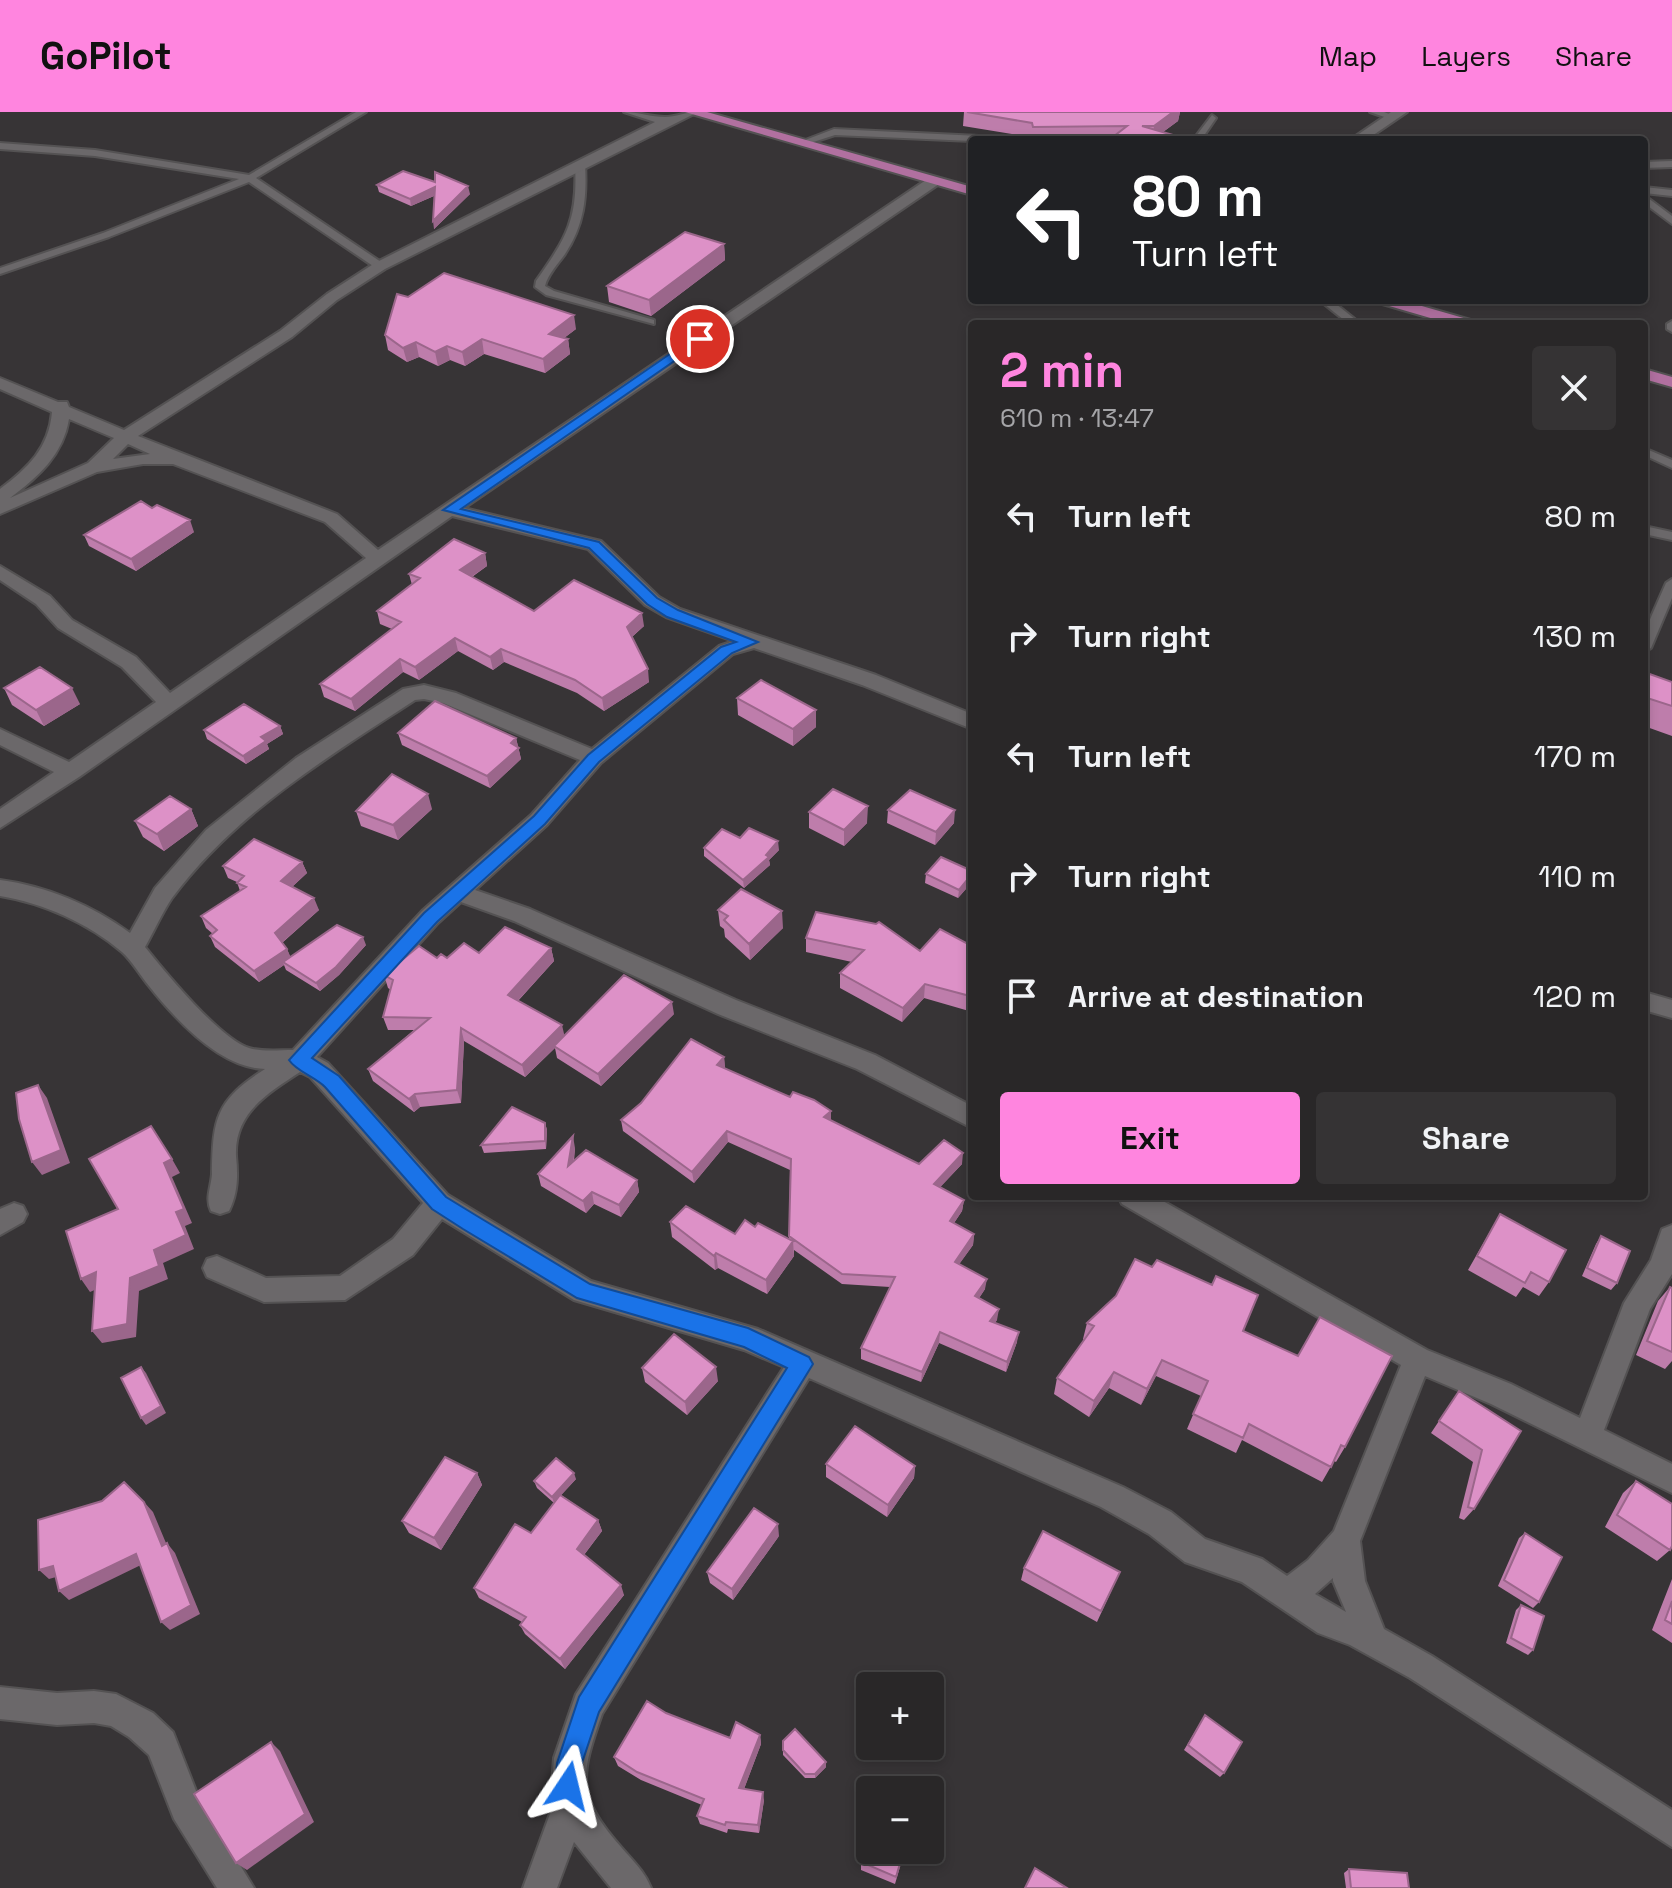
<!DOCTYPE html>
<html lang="en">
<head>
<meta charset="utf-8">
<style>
  :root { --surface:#292728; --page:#353334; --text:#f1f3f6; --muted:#a5a5a8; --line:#454445; --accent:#ff85df }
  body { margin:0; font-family:"Space Grotesk",sans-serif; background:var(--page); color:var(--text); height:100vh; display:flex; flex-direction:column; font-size:30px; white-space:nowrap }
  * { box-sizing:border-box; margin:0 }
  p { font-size:26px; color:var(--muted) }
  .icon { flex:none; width:44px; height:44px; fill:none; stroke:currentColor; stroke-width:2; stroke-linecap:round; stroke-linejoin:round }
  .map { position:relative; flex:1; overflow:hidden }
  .drawer { position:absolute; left:968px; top:208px; width:680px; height:880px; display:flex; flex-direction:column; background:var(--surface); border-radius:8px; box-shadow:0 4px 12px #0003,0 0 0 2px var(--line) }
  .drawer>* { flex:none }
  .top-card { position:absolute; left:968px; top:24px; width:680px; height:168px; border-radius:8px; box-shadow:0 4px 12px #0003,0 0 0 2px var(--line); background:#202124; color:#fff; overflow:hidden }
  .tools { position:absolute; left:856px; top:1560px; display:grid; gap:16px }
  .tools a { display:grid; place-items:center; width:88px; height:88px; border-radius:8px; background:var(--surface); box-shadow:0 4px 12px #0003,0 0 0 2px var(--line); font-size:40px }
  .pin { position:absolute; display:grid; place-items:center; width:68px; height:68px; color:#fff; margin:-34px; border:4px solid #fff; border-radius:50%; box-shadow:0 2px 8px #0007 }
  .me { position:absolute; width:88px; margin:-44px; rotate:10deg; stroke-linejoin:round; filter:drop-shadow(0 0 6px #0008) }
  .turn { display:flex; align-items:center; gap:28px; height:168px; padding:0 32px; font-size:36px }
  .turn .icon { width:104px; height:104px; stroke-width:2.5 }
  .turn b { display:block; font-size:56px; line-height:68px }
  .round { display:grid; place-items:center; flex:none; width:84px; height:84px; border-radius:8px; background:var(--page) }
  .summary { display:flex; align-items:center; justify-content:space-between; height:136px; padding:0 32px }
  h1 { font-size:48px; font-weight:600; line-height:60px; color:var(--accent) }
  .button { display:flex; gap:16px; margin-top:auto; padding:16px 32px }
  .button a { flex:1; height:92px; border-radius:8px; background:var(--accent); color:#111; font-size:32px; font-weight:600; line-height:92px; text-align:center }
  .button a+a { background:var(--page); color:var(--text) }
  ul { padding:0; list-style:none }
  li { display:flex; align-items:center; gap:24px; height:120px; padding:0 32px }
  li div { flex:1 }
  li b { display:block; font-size:30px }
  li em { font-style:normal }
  header { display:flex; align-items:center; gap:48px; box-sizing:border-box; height:112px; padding:0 40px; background:var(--accent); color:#111 }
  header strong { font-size:38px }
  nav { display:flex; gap:44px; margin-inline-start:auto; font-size:28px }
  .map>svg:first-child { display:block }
</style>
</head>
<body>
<header>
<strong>GoPilot</strong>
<nav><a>Map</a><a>Layers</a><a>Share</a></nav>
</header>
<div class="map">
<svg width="1672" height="1776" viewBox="0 0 1672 1776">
  <rect width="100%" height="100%" fill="#373436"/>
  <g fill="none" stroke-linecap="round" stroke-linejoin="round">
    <g stroke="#545253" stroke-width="4">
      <path id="service" d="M356,0H366L256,66L384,152V156H376L249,70L109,125L0,162V156L103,121L239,67L95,44L0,37V31L95,38L249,63Z
        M1370,0H1384L1397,5L1393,8Z
        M1212,3L1216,6L1201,28H1193Z
        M834,17L1000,25L1004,28L972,29L835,23L804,33L800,30Z
        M580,49L585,52C587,86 584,113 565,142C558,152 548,162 545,174L554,179L654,208V212L546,183L535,175L536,169C567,125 578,107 575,52Z
        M1672,49V55L1644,56V50Z
        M1644,75L1672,78V84L1644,81Z
        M1644,83L1672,104V112L1644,91Z
        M1319,188H1331L1361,212H1349Z
        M1672,209V220L1667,217V212Z
        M1644,336L1672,348V356L1644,343Z
        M1644,414L1672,420V428L1644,422Z
        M1672,467V486L1651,536L1644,540V521L1666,471Z"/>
    </g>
    <g stroke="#545253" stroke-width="4">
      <path id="minor" d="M624,0C638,0 651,5 665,5C675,5 686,0 698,0L385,157L337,188L292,225L138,324L337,402L378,438L929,66H939V72L464,396L601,429L659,485L680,497L876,563L972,602V617L862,573L754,536L733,542L601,651L547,713L475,778L530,797L736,888L875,943L972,994V1016L857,957L718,902L514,809L461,790L438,811L317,945L328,951L448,1083L591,1169L758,1217L1123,1375L1171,1400L1205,1427L1262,1447L1287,1464L1308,1448L1334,1419L1401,1253L1122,1092L1118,1084H1154L1427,1238L1511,1272L1580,1306L1624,1191L1651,1148L1662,1117L1672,1113V1162L1650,1197L1604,1318L1672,1352V1381L1491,1292L1425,1264L1360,1429L1365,1469L1384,1517L1432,1544L1672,1698V1735L1410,1566L1350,1533L1318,1521L1242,1470L1185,1450L1149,1422L1101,1395L809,1266L602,1602C580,1664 576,1684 621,1735C633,1749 645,1760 651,1776H611L574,1730L557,1776H523L555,1688L552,1673L554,1646L576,1582L784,1255L744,1238L574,1188L442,1107L413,1143L345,1188L264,1190L207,1165L203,1156L207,1147L217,1144L266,1166L340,1164L393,1127L423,1091L310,965L300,960C268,981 234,1001 236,1044C238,1063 238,1081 229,1099L220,1102L211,1099C205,1086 211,1076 212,1062C213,1007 215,989 265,957C220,956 176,908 149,874C140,863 132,849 122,840C88,811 43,791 0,784V768C46,774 92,793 130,821L155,776L206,718L296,646L403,577L424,573L456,581L592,637L719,534L734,529L666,505L645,493L588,437L452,404L79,665L0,716V697L54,660L0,633V617L69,650L156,590L122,555L58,516L36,492L0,468V454L50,484L72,508L136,545L170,581L366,446L325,410L173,352H143L97,360L0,402V377C28,356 49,336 52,300L0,277V266L58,290H67L69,295L124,318L280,219L327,182L375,151L655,10ZM69,307L114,326L88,351L10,386C38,365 63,343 69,307ZM128,332L150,342L113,347ZM424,587L443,591L580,648L531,703L422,799L293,938C279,938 262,940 249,936C220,927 165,860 145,835C154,819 162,801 172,786C235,701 328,645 415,588ZM1333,1466V1469L1346,1500L1315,1482Z
        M1391,0H1407L1366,28H1350Z
        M1644,880L1672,888V906L1644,898Z
        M14,1091L23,1094L27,1102L23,1110L0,1123V1097Z
        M0,1575L57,1581L94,1579L116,1582L153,1601L173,1620L198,1684L254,1776H217L174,1707L149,1643L129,1625L111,1614L94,1611L57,1613L0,1607Z"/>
    </g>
    <g stroke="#545253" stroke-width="4">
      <path id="primary" d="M685,0H707L972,75V83Z
        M1376,188H1401L1474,209L1476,212H1451L1379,191Z
        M1644,257L1672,265V275L1644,267Z"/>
    </g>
    <use href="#service" fill="#6b686a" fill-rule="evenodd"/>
    <use href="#minor" fill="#6b686a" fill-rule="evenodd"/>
    <use href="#primary" fill="#b170a0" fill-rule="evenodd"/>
  </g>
  <path fill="#be7dab" d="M964,0H1180L1178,9L1163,20L1173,28H1031V25L963,14Z
    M435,70L470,82L434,117V84L411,94L379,80L377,73Z
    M724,132L725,148L651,204L609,190L607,174Z
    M408,185L576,217L564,226L568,227L570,242L545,261L484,242L465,254L450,248L438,254L419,245L407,250L388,238L385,223Z
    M194,420L136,459L89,434L84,423Z
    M485,441L487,454L472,465L534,499L644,514L632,525L649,570L604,599L577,581L504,550L493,558L458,539L419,568L403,560L355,599L324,585L320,572L392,517L380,512L377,499L412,473L409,462Z
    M1644,560L1672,570V624L1644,614Z
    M4,576L80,592L44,614L12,593Z
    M737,586L816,615L793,634L738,603Z
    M280,614L283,622L267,632L269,637L246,652L207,627L204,618Z
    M398,621L516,626L521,647L490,676L402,633Z
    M191,697L198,714L164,739L143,725L135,709Z
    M432,697L398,728L361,714L356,699Z
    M888,698L954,711L935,733L887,711Z
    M809,700L867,711L844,734L809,716Z
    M740,726L779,738L769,748L770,753L744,776L704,744V736Z
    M302,750L307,761L292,775L319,798L282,831L287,837L290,845L366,833L339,863L320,879L286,858L284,853L259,870L215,835L210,824L213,822L206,816L201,804L240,779L237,770L228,766L223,754Z
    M972,759V770L958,786L925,771L926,762Z
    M718,798L783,816L750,848L725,825L724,817L720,814Z
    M806,826L920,839L972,834V892L969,899L924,886L902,910L840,876V861L852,850L806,840Z
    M551,836L554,849L518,889L564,924L674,902L601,974L557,946L555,936L525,965L464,929L461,991L420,995L414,1000L373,969L368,957L414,918H388L383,905L391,878L388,876L384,863L437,846Z
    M724,945L725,957L790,985L831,999V1009L919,1052H962L940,1075L964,1088L962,1099L954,1111L974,1122L973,1133L959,1152L985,1177L979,1186L997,1208L994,1211L1017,1230L1006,1260L939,1231L921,1270L861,1247V1236L890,1175L842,1172L794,1138V1144L767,1182L718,1156L715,1158L672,1125L670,1110L735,1122L755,1115L789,1127L790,1058L728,1030L694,1071L623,1019L621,1008Z
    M545,1011L547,1018L546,1037L484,1041L481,1033Z
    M575,1036L574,1049L637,1068L639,1080L621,1105L594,1092L586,1101L541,1074L538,1062Z
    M1500,1102L1549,1170L1539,1184L1523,1175L1516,1185L1468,1158Z
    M1601,1124L1617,1171L1611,1178L1582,1164L1596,1132Z
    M1670,1175L1672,1176V1249L1665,1257L1636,1243L1658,1189Z
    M1087,1211L1243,1219L1345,1335L1336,1350L1334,1349L1322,1370L1242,1328L1236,1341L1187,1317L1201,1284L1156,1264L1141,1293L1109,1276L1089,1305L1054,1282L1057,1266L1084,1228L1083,1227Z
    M642,1256L718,1269L687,1303L645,1270Z
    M1459,1279L1521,1319L1474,1397L1464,1408L1459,1406L1473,1350L1431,1321Z
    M826,1352L915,1354L914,1366L887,1405L826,1365Z
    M477,1361L482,1373L441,1438L409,1421L402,1409Z
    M576,1367L561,1383L598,1408L602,1419L584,1443L624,1483L565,1557L525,1522L520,1513L522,1510L479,1486L474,1476L531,1421L554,1391L537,1376L534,1369Z
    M1636,1369L1670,1438L1657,1449L1605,1415L1623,1381Z
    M1525,1421L1539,1490L1533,1496L1498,1474L1519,1426Z
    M779,1424L733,1488L710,1471L707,1460Z
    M1024,1456L1120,1460L1097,1510L1021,1468Z
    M1672,1467V1531L1652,1518Z
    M1521,1493L1533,1538L1528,1543L1506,1531L1516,1498Z
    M666,1601L730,1626L760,1623L761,1632L744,1677L764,1688L759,1721L728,1717L727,1721L700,1712L697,1704L702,1693L641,1668L618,1654L614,1645Z
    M1205,1603L1224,1661L1220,1665L1184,1638Z
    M783,1629L826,1655L815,1666H805L783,1643Z
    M870,1738H905L895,1772L861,1758V1750Z
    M1349,1757L1409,1776H1346L1344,1761Z"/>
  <path fill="#9b668b" d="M1173,0H1180L1178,9L1152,28L1154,14Z
    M468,74L470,82L434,117L433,109Z
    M435,75L436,83L411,94L410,87Z
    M724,132L725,148L651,204L649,188Z
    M574,203L576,217L551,236L549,222Z
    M482,227L484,242L465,254L462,240Z
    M568,227L570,242L545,261L543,247Z
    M416,230L419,245L407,250L403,236Z
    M447,234L450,248L438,254L435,240Z
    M190,408L194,420L136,459L131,447Z
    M485,441L487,454L462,471L460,458Z
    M642,501L644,514L628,528L627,515Z
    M455,526L458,539L419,568L415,555Z
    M501,537L504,550L493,558L490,545Z
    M400,547L403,560L355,599L351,587Z
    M648,557L649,570L604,599L602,586Z
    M72,576L80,592L44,614L36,598Z
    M816,598V615L793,634V617Z
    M280,614L283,622L267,632L269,637L246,652L243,644L261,625Z
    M516,626L521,647L490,676L487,664Z
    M428,682L432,697L398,728L393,713Z
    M868,694L867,711L844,734V718Z
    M191,697L198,714L164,739L157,722Z
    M955,698L954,711L935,733L936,720Z
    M778,729L779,738L769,748L770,753L744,776L743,768Z
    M302,750L307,761L285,781L281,769Z
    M972,762V770L958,786L959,778Z
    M314,786L319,798L279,833L275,821Z
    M782,799L783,816L750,848L749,832Z
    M363,825L366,833L339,863L320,879L316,871Z
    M551,836L554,849L511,896L508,883Z
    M287,837L292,848L283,850L284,853L259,870L254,859Z
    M925,872L924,886L902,910L903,896Z
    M972,881V892L969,899L970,884Z
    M672,890L674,902L601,974L598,962Z
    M562,913L565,926L525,965L522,953Z
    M461,916L464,929L461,991L457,978Z
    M724,945L725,957L717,953Z
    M38,973L47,986L70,1051L42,1063L32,1050Z
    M415,982L420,995L414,1000L409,987Z
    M831,999V1010L824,1005Z
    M545,1011L547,1018L546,1037L545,1029Z
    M727,1019L728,1030L694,1071L692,1060Z
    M573,1024L575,1036L571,1067L568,1054Z
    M963,1041L962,1052L933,1083L934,1072Z
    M172,1047L180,1061L172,1065L192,1111L185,1114L194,1137L163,1151L168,1167L139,1179L136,1225L102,1231L92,1219L130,1166L154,1138L176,1100L164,1051Z
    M637,1068L639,1080L621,1105L619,1093Z
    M592,1080L594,1092L586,1101L583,1089Z
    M964,1088L962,1099L948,1120L950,1109Z
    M974,1122L973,1133L953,1161L955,1150Z
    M793,1129L794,1144L767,1182L766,1168Z
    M716,1141L718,1156L715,1158L714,1144Z
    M96,1160L106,1173L90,1180L81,1167Z
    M987,1167L985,1177L974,1194L975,1184Z
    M999,1197L997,1208L989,1220L990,1209Z
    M940,1220L939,1231L921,1270L922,1260Z
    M1019,1220L1017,1230L1006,1260L1007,1250Z
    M1162,1248L1156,1264L1141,1293L1147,1277Z
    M141,1255L146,1261L166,1301L146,1313L141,1306Z
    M716,1255L718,1269L687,1303L685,1290Z
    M1114,1260L1109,1276L1089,1305L1094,1289Z
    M915,1354L914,1366L887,1405L888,1393Z
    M477,1361L482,1373L441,1438L434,1426Z
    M574,1361L576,1367L554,1391L552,1385Z
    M144,1390L153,1400L171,1443L162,1434Z
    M598,1408L602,1419L580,1448L577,1437Z
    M778,1412L779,1424L733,1488L732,1477Z
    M167,1431L175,1441L200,1502L170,1518L161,1510Z
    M136,1442L145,1451L69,1488L59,1479Z
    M53,1454L63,1463L49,1467L39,1458Z
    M621,1473L624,1483L565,1557L560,1547Z
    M760,1623L761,1632L741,1685L739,1676Z
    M271,1630L280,1639L314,1710L247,1758L236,1751Z
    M826,1650V1655L815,1666V1662Z
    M763,1680L764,1688L759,1721L758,1713Z"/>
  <path fill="#dd91c7" stroke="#9b668b" stroke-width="2" d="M967,0H1173L1154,14H1142L1173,23V28H1109L1127,14L1033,15L1032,11Z
    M403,59L435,70V60L468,74L433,109L435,75L410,87L377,73Z
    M685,120L724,132L649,188L607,174Z
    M444,161L574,203L549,222L568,227L543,247L482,227L462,240L447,234L435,240L416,230L403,236L385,223L397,182L408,185Z
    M141,389L152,396L157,393L190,408L131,447L84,423Z
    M454,427L485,441L460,458L534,499L574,468L642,501L627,515L648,557L602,586L575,568L501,537L490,545L455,526L415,555L400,547L351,587L320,572L401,510L377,499L420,466L409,462Z
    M40,555L72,576L36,598L4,576Z
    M1644,560L1672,570V594L1644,585Z
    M761,568L816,598L793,617L737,586Z
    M435,589L516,626L511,631L519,636L487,664L398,621Z
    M244,592L280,614L261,625L266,629L243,644L204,618Z
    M392,662L428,682L393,713L356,699Z
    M833,677L868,694L844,718L809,700Z
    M910,678L955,698L936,720L888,698Z
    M170,684L191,697L157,722L135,709Z
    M749,716L778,729L766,743L769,745L743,768L704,736L722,717L740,726Z
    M254,727L302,750L281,769L314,786L275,821L287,837L254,859L210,824L217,818L201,804L246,775L237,771L244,764L223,754Z
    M941,745L972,759V762L959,778L926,762Z
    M741,777L782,799L749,832L724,808L728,804L718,798Z
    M816,800L876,812L879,810L920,839L940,817L972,834V881L970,884L925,872L903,896L840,861L864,838L806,826Z
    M337,813L363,825L336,855L316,871L283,850Z
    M505,815L551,836L508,883L562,913L522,953L461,916L457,978L415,982L409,987L368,957L430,906L383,905L393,868L384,863L419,834L437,846L441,842L447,846L464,831L479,841Z
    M624,863L672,890L598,962L554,934Z
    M691,927L724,945L717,953L790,985L793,980L814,988L831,999L824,1005L919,1052L944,1028L963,1041L934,1072L964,1088L950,1109L974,1122L955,1150L987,1167L975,1184L999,1197L990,1209L1019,1220L1007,1250L940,1220L922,1260L861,1236L895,1165L842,1162L789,1124L791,1047L727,1019L692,1060L621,1008L641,991Z
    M38,973L61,1038L32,1050L19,1007L16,981Z
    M512,995L545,1011V1029L481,1033Z
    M151,1014L172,1047L164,1051L184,1097L176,1100L186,1123L154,1138L159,1154L130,1166L127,1212L92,1219L96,1160L81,1167L66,1119L118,1097L89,1047Z
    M573,1024L568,1054L586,1038L637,1068L619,1093L592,1080L583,1089L538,1062Z
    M686,1094L735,1122L745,1108L755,1115L758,1111L793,1129L766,1168L716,1141L714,1144L670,1110Z
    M1500,1102L1566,1138L1549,1170L1531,1160L1525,1171L1477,1144Z
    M1601,1124L1630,1139L1617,1171L1587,1156Z
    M1135,1147L1152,1155L1157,1148L1212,1173L1216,1164L1258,1183L1243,1219L1298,1244L1320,1205L1392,1244L1345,1335L1341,1333L1331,1355L1249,1312L1243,1326L1193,1302L1208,1269L1162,1248L1147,1277L1114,1260L1094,1289L1057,1266L1094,1214L1087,1211L1116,1184Z
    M1670,1175L1672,1176V1240L1647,1229Z
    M674,1222L716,1255L685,1290L642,1256Z
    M141,1255L161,1294L141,1306L121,1266Z
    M1459,1279L1521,1319L1474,1397L1468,1395L1482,1338L1439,1309Z
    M855,1314L915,1354L888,1393L826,1352Z
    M445,1345L477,1361L434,1426L402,1409Z
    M556,1346L574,1361L552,1385L534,1369Z
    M1636,1369L1672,1392V1434L1670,1438L1617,1403Z
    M124,1370L144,1390L162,1434L167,1431L191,1493L161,1510L136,1442L59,1479L53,1454L39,1458L38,1408L102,1389Z
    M560,1383L598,1408L577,1437L621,1473L560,1547L520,1513L526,1505L474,1476L515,1412L531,1421Z
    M754,1396L778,1412L732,1477L707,1460Z
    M1043,1419L1120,1460L1101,1499L1024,1456Z
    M1525,1421L1562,1445L1539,1490L1504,1468Z
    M1672,1489V1512L1665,1508Z
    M1521,1493L1544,1504L1533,1538L1511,1526Z
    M647,1589L666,1601L730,1626L736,1610L760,1623L739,1676L763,1680L758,1713L726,1710L725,1713L697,1704L704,1687L637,1660L614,1645Z
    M1205,1603L1242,1630L1224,1661L1188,1633Z
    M795,1617L826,1650L815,1662H805L783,1638V1629Z
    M271,1630L305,1702L236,1751L194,1682Z
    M870,1723V1738H904L896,1765L861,1750Z
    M1035,1756L1067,1776H1025Z
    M1349,1757L1407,1761L1409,1776H1351Z"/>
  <path fill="#1a73e8" stroke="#114b97" stroke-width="2" d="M696,224L706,227L461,397L599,430L657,486L678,498L758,530L732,541L599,650L545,712L437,810L312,946L339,964L446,1085L477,1104L590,1172L748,1216L809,1245L813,1252L599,1600L582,1651L577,1683L568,1687L559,1683L555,1674L557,1651L579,1585L787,1256L744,1235L577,1186L463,1117L432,1097L325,975C315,965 296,959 289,948L424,801L534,704L588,643L721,535L736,530L667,505L647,492L589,436L443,398Z"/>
</svg>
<div class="tools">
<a>+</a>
<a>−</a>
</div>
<div class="pin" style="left:700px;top:227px;background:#d93025"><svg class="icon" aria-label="arrive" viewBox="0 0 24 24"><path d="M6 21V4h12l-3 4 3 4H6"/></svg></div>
<svg class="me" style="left:568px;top:1674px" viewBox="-20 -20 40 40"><path d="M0-17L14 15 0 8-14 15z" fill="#1a73e8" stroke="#fff" stroke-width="4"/></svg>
<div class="top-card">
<div class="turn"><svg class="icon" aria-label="left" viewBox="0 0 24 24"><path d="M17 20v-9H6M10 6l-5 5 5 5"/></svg><div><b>80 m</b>Turn left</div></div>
</div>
<section class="drawer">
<div class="summary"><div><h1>2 min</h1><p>610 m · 13:47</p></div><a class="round"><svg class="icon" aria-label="close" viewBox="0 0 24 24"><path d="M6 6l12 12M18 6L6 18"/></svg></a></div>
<ul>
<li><svg class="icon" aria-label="left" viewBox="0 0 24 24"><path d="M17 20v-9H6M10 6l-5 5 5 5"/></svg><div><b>Turn left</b></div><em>80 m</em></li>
<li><svg class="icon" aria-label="right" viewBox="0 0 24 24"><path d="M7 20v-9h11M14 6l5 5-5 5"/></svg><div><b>Turn right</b></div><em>130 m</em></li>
<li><svg class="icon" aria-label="left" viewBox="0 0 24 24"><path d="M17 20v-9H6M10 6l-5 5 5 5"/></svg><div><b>Turn left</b></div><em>170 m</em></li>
<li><svg class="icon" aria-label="right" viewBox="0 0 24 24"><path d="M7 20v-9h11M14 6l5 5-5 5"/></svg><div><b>Turn right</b></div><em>110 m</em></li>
<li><svg class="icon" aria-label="arrive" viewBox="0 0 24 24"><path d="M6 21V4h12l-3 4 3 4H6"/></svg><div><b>Arrive at destination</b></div><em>120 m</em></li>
</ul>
<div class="button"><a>Exit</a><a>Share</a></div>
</section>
</div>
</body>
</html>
